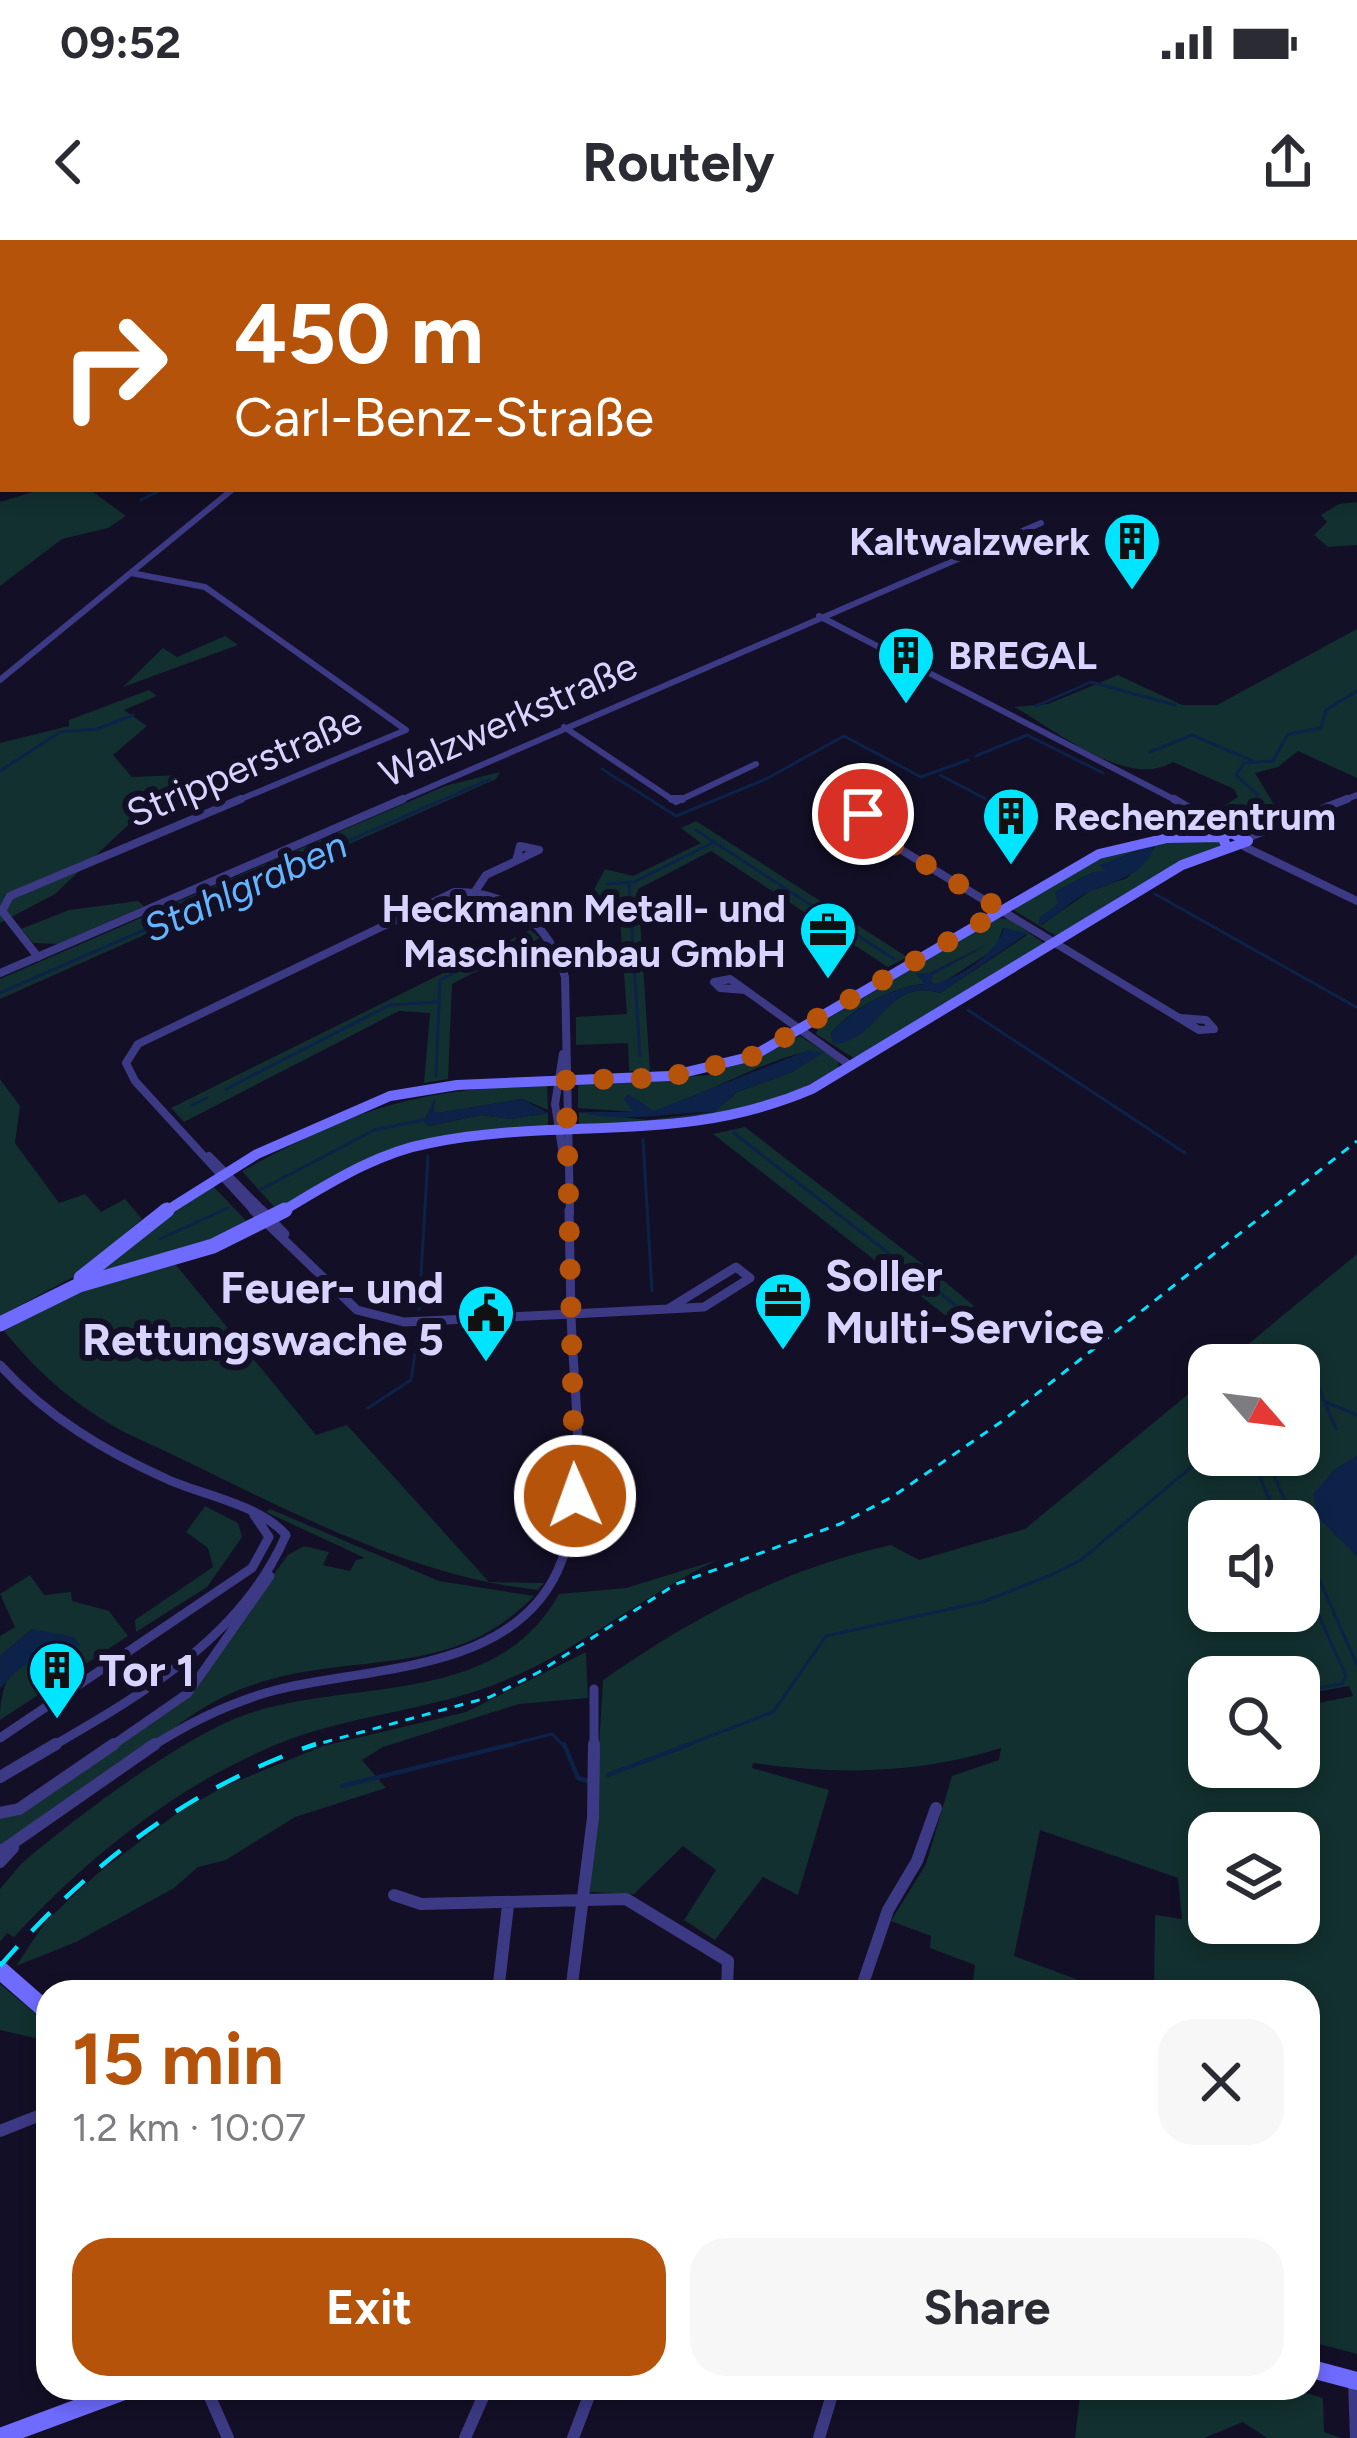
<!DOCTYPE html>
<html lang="en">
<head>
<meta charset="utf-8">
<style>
  :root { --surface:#fff; --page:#f7f7f7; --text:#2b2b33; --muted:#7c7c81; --accent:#b45309 }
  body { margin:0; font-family:Figtree,sans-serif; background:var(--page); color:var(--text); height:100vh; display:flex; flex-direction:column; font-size:45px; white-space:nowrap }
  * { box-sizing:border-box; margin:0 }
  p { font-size:39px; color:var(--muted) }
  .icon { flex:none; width:66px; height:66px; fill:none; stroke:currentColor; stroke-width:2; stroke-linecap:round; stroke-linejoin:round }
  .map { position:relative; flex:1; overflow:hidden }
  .details { position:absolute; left:36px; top:1740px; width:1284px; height:420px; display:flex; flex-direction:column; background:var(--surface); border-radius:36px; box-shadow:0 6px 18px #0003 }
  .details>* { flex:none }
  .guide { position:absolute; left:0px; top:0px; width:1359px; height:252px; box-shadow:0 6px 18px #0003; background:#b45309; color:#fff; overflow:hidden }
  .needle { width:78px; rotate:118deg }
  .tools { position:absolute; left:1188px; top:1104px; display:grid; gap:24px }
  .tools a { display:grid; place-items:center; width:132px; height:132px; border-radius:24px; background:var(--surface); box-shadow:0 6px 18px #0003; font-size:60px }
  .pin { position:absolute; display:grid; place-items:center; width:102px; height:102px; color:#fff; margin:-51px; border:6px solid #fff; border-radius:50%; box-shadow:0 3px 12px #0007 }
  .me { position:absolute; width:132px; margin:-66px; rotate:358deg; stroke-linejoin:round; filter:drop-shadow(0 0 9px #0008) }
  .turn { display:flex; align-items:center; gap:42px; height:252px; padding:0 36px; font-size:54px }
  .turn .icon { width:156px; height:156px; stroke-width:2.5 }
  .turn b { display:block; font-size:84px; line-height:102px }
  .round { display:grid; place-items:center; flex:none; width:126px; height:126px; border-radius:36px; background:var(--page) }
  .headline { display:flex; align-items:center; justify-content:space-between; height:204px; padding:0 36px }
  h1 { font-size:72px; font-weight:700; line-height:90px; color:var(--accent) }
  .cta { display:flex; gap:24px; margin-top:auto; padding:24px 36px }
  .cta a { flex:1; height:138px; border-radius:36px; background:var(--accent); color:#fff; font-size:48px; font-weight:700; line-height:138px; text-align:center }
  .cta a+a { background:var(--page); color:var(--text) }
  .status { display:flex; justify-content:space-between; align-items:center; height:84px; padding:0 60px; background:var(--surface); direction:ltr }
  .status svg { height:33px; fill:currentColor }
  header { display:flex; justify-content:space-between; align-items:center; height:156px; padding:0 36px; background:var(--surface); font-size:54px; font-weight:700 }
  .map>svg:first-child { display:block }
</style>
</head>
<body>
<div class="status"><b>09:52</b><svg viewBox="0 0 49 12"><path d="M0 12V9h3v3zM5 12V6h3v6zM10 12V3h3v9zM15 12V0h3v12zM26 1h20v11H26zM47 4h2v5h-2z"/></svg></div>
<header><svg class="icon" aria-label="back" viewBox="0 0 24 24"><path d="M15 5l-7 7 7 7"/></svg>Routely<svg class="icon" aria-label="share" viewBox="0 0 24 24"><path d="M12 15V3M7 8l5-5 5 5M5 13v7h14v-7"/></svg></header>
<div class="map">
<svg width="1357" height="2198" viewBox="0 0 1357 2198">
  <rect width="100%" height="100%" fill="#130f26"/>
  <path fill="#12302f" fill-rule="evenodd" d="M42,249H89L126,276L108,288L62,299L0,346V262Z
    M1357,262V305L1328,307L1314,295L1327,282L1321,275L1339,264Z
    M1357,389V538L1298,511L1278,527L1255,533L1282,578C1254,586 1234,596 1210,575L1238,557L1234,549L1173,522C1127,550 1056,490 1014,467L1048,464L1118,435L1182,465H1217Z
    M225,396L238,405L123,447L163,408L177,417Z
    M149,450L157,456L124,470L147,486L113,515L132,537L181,535L55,654L0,683V503L69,486V480Z
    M500,532L496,539L0,759V739L445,546Z
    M696,581L907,717L888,727L711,611L638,649L650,831H629L628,803L576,805V777L627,774L619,666L588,661L605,629L633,636L701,603L681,588Z
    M1217,598L1223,606L1056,696L1013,670L1101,616L1130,606ZM1149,606L1155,607L1127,638L1090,651L1040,686L1060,661L1055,652L1093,632L1116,633L1104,624Z
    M138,661L144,666L58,704L33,703L21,689L69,670Z
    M998,678L1009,679L1045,704L855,819L816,794L819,784ZM1003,688L1027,695L940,753C889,737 879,796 834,803L831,793C849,770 895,745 925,744L916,733H930L987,704L929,735L932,745L942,743L995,709Z
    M530,690L540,698L452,744L448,839L424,843L430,773L399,771L184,882L171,868Z
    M800,796L838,821L839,828L767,867L579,890V872L647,880L714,872L737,852L792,832L817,813C791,805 688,864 654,871L631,864L635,872L578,868V844L709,835Z
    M0,839L20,866L15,903L59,963L85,954L101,972L125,959L142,979L77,1035L0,1076Z
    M547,845L548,870L522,859L438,873L433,872L435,859L424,881L429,886L481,875L511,879L548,873V892L416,904L276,969L242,931C361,867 411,850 547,845Z
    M745,887L943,1040L974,1066L954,1082L713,894Z
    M213,946L251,986L105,1034L102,1030L174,969Z
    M1357,1014V1216L1333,1231L1319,1278L1357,1316V2114L1308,2101V1752H1154L1155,1675L1182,1679L1178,1638L1040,1590L1014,1716L1111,1752H1001L973,1742L975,1725L930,1708L931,1696L891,1681L926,1624L952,1536L999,1520L1001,1508C918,1534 839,1535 753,1523L752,1528L829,1550L798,1655L763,1637L715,1700L684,1680L716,1630L683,1606L634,1654L590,1652L603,1440C693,1377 783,1329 891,1305L919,1320L1025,1289L1209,1137V1215H1299V1125H1223ZM1209,1281H1299V1371H1209ZM1209,1437H1299V1455L1349,1446L1353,1456L1299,1467V1527H1209ZM1209,1593H1299V1683H1209Z
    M176,1025L316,1195L347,1185L489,1342L544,1343L538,1350C392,1334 259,1253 126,1193C76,1166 40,1135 4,1091L79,1050Z
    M205,1266L238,1283L242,1297L207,1347L136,1392L135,1380L213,1327L208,1308L186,1292Z
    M270,1269L439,1341L534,1356C449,1444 348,1408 244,1448C202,1464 179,1485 145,1509C96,1542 48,1575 0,1608V1576L177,1466L288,1315L304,1306L329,1312L323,1325L350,1331L356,1320L365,1318L266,1272Z
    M717,1320C642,1356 578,1411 501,1442C433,1470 357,1474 288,1500C183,1540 90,1615 14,1697L7,1693L0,1702V1649L21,1624C75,1578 169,1507 234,1479C340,1435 493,1473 559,1354L626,1348Z
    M30,1335L44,1355L71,1352L72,1361L109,1371L128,1396L0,1480C0,1436 16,1413 63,1416L32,1389L0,1416V1396L15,1387L0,1354Z
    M586,1412L588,1458L519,1464L383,1507L362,1520L386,1548L295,1577L226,1620L198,1627L174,1648L76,1702L16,1726L46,1681L97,1634L176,1574L223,1547L323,1506L466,1472Z
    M0,1744L48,1784V1801L0,1790Z
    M1081,2148H1289L1323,2158L1324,2192L1341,2198H1267L1243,2182L1204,2198H1075Z"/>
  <path fill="#0c2248" d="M1154,605C1147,639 1104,642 1078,658C1064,667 1053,681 1038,685L1040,677L1058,664L1055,652L1093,632L1107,631L1099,625Z
    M1004,688L1028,693L940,753C886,736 880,803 833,804L831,793C850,770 894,746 925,744L915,733H930L990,704L933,735L931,744C957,741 997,713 1004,688Z
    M809,810L823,813L792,832L737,852L714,872C667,872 625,884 579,872H634L624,859L628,854L654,871Z
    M435,858L433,871L438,873L522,859L548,873L511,879L480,875L428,886L424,882Z
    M1357,1216V1316L1318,1277L1313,1255L1334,1230Z
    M32,1389L74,1397L80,1405C42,1430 39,1403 0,1449V1416Z"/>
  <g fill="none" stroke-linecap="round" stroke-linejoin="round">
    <path stroke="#0c2248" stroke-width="3" d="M1081,0L1090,3
      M1092,0L1101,3
      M1228,3L1236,0
      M141,260L163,249
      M1036,466L1091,442L1175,465
      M1150,512L1192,495L1253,521
      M976,516L1027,495L1103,533
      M602,529L676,576L766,539L844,496L921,537L968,520
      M0,531L60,492L97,489L133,475
      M940,535L1037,586
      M1221,582C1238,578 1255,574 1258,555L1236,535L1244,523L1273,521L1288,494L1321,488L1326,470L1357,451
      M696,590L714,602
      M1155,591L1167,579L1201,586
      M607,644L634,642L714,602L894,719
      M629,645L640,816
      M1155,654L1356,767
      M0,753L490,539
      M968,770L1185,913
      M436,836L440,740L524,697
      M226,849L390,765L436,762
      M192,865L207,858
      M734,893L955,1065
      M643,900L652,1051
      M260,950L374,890L428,879
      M160,999L228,968
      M419,1070L428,916
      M1299,1154L1315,1139L1336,1189
      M1326,1162L1357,1175
      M368,1168L411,1140L418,1094
      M1251,1215L1278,1281
      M1265,1215L1294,1281
      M1299,1294L1357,1425
      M1299,1331L1346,1436L1342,1444L1299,1451
      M501,1507L552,1494L565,1507
      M682,1507L773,1472L826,1396L982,1362L1049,1336L1081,1320L1209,1212"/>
    <path stroke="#0c2248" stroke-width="4.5" d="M564,1504L578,1538L588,1541
      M608,1535L690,1504
      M342,1546L513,1504"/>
    <path stroke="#62b6ff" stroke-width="3" stroke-dasharray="8 6" stroke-linecap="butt" d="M244,3L256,0"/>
    <path stroke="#3d3a85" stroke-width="6" d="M131,333L205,347L406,490L234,562
      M819,376L1179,562
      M0,440L233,249
      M564,487L676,562
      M396,562L1041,283
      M676,562L756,524
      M1339,562L1357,555"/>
    <path stroke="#3d3a85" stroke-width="8" d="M672,559H682
      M1174,559L1231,593
      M857,575L871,577L870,591Z
      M870,591L1199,790L1214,789L1206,780L1180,778
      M1247,598L1347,559
      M520,606L539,610L516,621Z
      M1245,607L1357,661
      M476,650L486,635L516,621
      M38,717L2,671L10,656L241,559
      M0,733L403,559
      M745,750L720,748L714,742L730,739L851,826
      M563,814L555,864L563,915
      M209,916L265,973
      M256,973L135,841L126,823L138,804L454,652C509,650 550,685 565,737L570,973"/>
    <path stroke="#3d3a85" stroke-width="9" d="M253,970L357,1070L404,1082L571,1074
      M262,970L285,994
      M569,970L571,1074
      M736,1027L750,1038L704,1067L668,1069Z
      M571,1074L668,1069
      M0,1125C47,1177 106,1212 169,1240C206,1256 260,1265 286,1295C242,1397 144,1453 51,1507
      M0,1498L252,1328L269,1297L254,1275
      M110,1507L188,1453L270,1336
      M151,1507C190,1482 231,1462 276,1450C371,1426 521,1433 562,1320C590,1247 573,1151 571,1074
      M594,1507V1449"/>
    <path stroke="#3d3a85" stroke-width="12" d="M0,1537L56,1504
      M0,1573L19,1569L114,1504
      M0,1612L155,1504
      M0,1622L13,1608
      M394,1655L421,1664L626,1659L728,1721L727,1752
      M498,1752L508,1665
      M571,1752L593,1578L594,1504
      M860,1752L888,1670L917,1621L936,1568
      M0,1891L48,1872
      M1354,2140L1356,2198
      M206,2148L228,2198
      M465,2198L487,2148
      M573,2198L592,2148
      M819,2198L834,2148"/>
    <path stroke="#6f6bff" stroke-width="10" d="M163,973L257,914L390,856L457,845L670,836L753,816L1099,614L1167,598L1222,597
      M279,973C327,945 375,913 430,903C564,876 679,906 812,849L1182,625L1248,601L1231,593L1222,597L1226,605"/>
    <path stroke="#6f6bff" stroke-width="15" d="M81,1038L167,970
      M0,1084L79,1045L213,1006L285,970"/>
    <path stroke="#6f6bff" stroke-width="18" d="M0,1730L48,1772
      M1308,2128L1357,2141
      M0,2197L132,2148"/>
    <path stroke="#00e5ff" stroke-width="3" stroke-dasharray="9 8" stroke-linecap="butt" d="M307,1507L490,1457L539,1432L676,1344L840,1284L892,1257L1001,1182L1357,901"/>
    <path stroke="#00e5ff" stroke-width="4.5" stroke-dasharray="26 21" stroke-linecap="butt" d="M0,1726C88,1625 188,1548 316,1504"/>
  </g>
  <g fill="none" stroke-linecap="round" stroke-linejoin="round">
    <path stroke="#b45309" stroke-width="21" stroke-dasharray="0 37.8" d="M575,1256L566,840L665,838L753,816L1002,670L870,591L871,578L863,574"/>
  </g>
  <defs>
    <g id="building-pin" transform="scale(3)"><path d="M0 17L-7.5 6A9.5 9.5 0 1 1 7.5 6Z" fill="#00e5ff" stroke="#130f26"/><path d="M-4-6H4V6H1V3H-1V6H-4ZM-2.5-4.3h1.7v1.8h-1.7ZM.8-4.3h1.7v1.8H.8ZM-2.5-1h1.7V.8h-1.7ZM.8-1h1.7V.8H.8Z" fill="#111"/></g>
    <g id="office-pin" transform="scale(3)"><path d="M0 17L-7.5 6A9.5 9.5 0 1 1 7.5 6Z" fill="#00e5ff" stroke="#130f26"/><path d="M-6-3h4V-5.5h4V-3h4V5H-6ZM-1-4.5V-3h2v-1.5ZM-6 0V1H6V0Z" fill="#111"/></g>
    <g id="civic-pin" transform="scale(3)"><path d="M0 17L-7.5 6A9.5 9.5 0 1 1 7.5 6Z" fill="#00e5ff" stroke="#130f26"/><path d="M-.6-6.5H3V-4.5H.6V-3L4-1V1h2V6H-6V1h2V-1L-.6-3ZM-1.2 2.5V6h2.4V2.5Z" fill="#111"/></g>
  </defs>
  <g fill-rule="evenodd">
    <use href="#building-pin" x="1132" y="301"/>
    <use href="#building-pin" x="906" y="415"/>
    <use href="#building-pin" x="1011" y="576"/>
    <use href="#office-pin" x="828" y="690"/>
    <use href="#office-pin" x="783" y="1061"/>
    <use href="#civic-pin" x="486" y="1073"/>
    <use href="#building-pin" x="57" y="1430"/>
  </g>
  <g text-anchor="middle" stroke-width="12" stroke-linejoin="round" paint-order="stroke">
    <g font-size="39" font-weight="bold" fill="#d9d4ff" stroke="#130f26" text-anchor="end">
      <text x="1090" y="315">Kaltwalzwerk</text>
      <text x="948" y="429" text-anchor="start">BREGAL</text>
      <text x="1053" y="590" text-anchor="start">Rechenzentrum</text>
      <text x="786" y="682">Heckmann Metall- und<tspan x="786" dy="45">Maschinenbau GmbH</tspan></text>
    </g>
    <g font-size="39" fill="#d9d4ff" stroke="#130f26">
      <text transform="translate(508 479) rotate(-24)" y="14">Walzwerkstraße</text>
      <text transform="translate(244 526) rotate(-23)" y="14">Stripperstraße</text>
    </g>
    <g font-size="39" font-style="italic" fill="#62b6ff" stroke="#130f26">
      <text transform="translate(245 646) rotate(-24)" y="14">Stahlgraben</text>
    </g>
    <g font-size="45" font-weight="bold" fill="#d9d4ff" stroke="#130f26" text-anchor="start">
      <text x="825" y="1051">Soller<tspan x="825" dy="52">Multi-Service</tspan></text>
      <text x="444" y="1063" text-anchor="end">Feuer- und<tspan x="444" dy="52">Rettungswache 5</tspan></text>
      <text x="99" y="1446">Tor 1</text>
    </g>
  </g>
</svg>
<div class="tools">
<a><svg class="needle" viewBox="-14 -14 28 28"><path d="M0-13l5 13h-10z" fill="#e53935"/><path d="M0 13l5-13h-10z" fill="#7c7c81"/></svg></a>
<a><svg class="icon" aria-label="sound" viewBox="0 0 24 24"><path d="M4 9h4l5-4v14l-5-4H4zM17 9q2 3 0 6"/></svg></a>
<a><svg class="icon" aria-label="search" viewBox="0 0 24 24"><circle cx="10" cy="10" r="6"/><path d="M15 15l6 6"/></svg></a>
<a><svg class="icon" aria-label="layers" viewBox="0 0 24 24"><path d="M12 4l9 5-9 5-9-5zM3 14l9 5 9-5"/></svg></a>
</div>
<div class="pin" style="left:863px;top:574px;background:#d93025"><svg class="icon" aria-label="arrive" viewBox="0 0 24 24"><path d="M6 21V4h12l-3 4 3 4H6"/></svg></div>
<svg class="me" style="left:575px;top:1256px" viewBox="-20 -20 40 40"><circle r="17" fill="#b45309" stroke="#fff" stroke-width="3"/><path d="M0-11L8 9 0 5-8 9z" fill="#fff"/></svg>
<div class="guide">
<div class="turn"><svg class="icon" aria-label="right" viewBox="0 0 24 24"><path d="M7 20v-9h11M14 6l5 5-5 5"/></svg><div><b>450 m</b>Carl-Benz-Straße</div></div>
</div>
<section class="details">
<div class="headline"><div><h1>15 min</h1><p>1.2 km · 10:07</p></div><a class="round"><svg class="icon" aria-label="close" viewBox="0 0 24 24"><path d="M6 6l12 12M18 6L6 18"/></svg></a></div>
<div class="cta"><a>Exit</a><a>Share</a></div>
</section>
</div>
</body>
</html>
